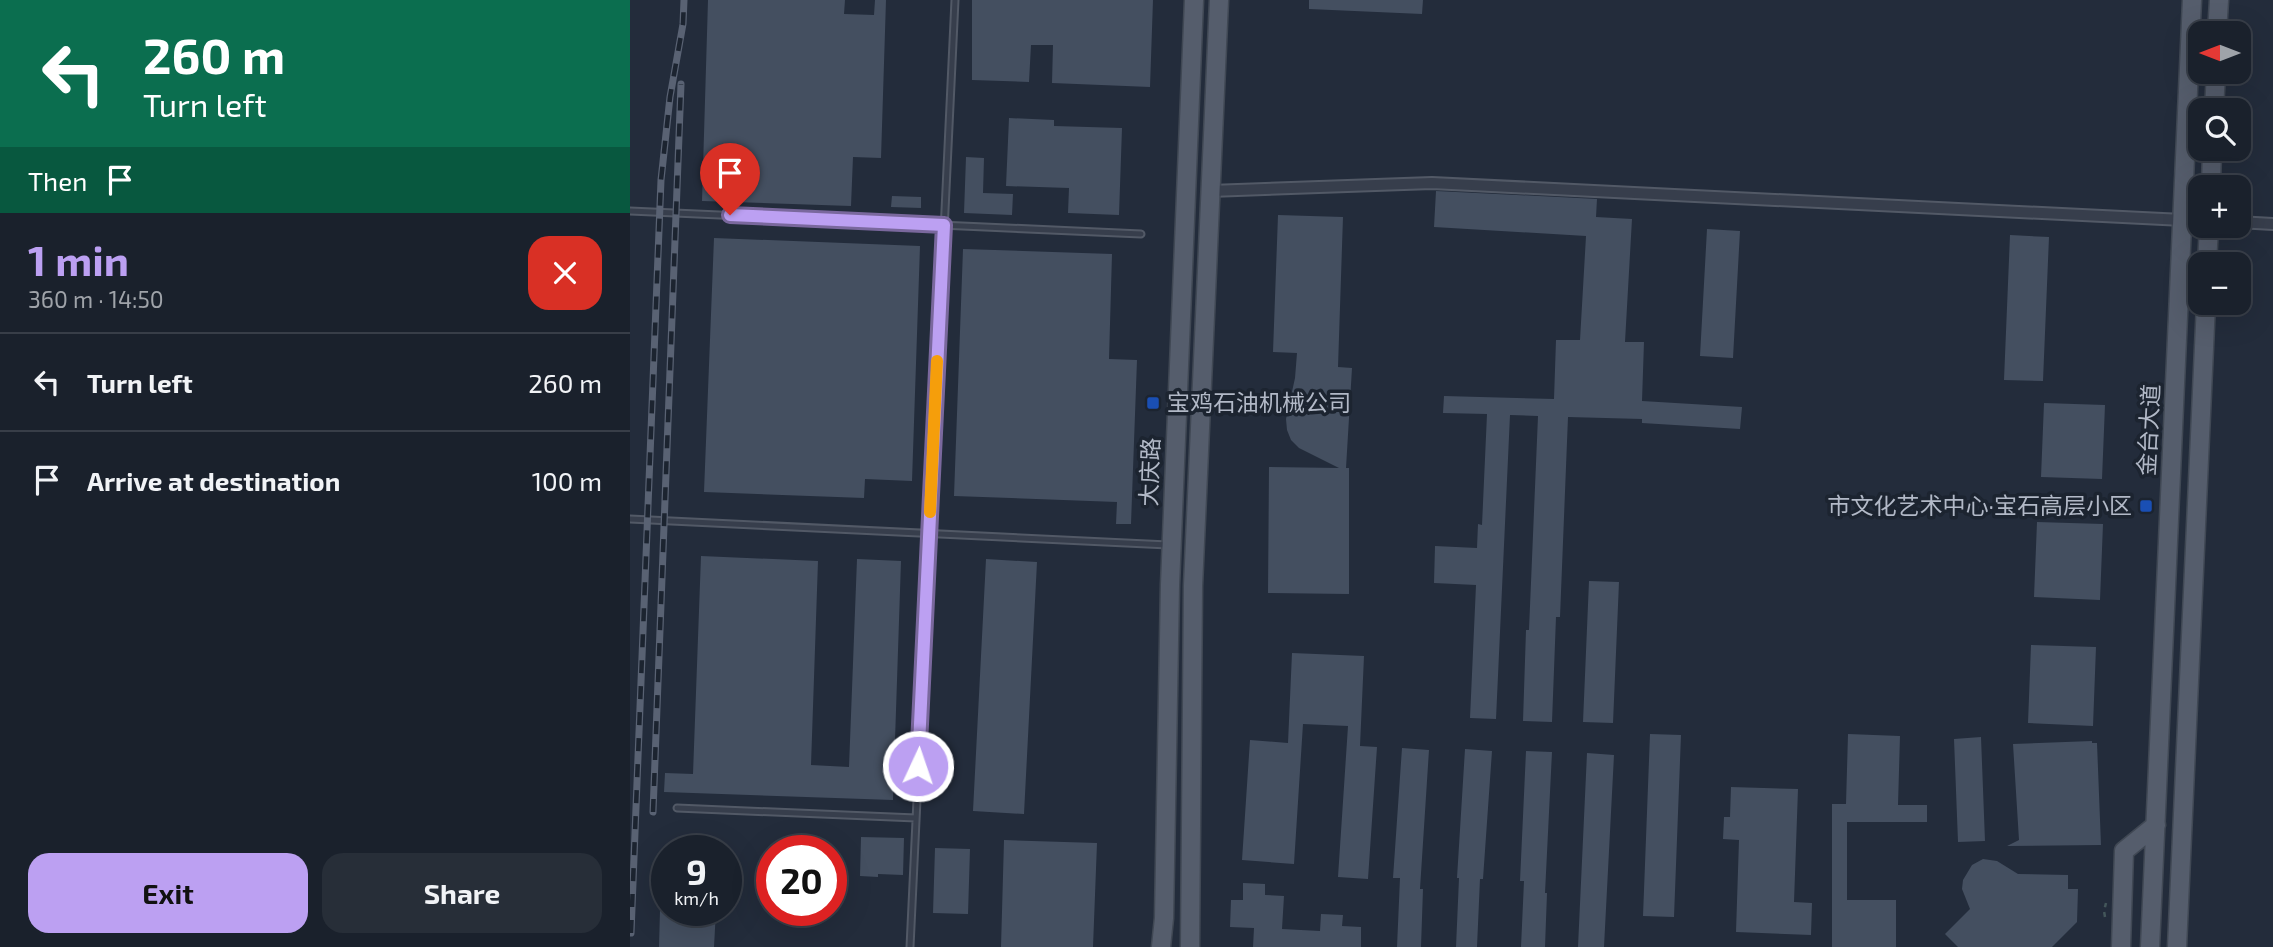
<!DOCTYPE html>
<html lang="en">
<head>
<meta charset="utf-8">
<style>
  :root { --surface:#1a212c; --page:#272e38; --text:#f1f3f6; --muted:#9fa3a9; --line:#383e48; --accent:#bca0f2 }
  body { margin:0; font-family:"Exo 2","Noto Sans SC",sans-serif; background:var(--page); color:var(--text); height:100vh; display:flex; flex-direction:column; font-size:26px; white-space:nowrap }
  * { box-sizing:border-box; margin:0 }
  p { font-size:23px; color:var(--muted) }
  .icon { flex:none; width:38px; height:38px; fill:none; stroke:currentColor; stroke-width:2; stroke-linecap:round; stroke-linejoin:round }
  .map { position:relative; flex:1; overflow:hidden }
  .drawer { display:flex; flex-direction:column; background:var(--surface); width:630px }
  .drawer>* { flex:none }
  .hud { background:#0b6e4f; color:#fff; overflow:hidden }
  .needle { width:46px; rotate:270deg }
  .buttons { position:absolute; left:1558px; top:21px; display:grid; gap:14px }
  .buttons a { display:grid; place-items:center; width:63px; height:63px; border-radius:14px; background:var(--surface); box-shadow:0 7px 28px #0002,0 0 0 2px var(--line); font-size:35px }
  .speed { position:absolute; left:21px; top:835px; display:flex; gap:14px; font-size:35px; font-weight:700; text-align:center }
  .speed>* { display:grid; place-content:center; width:91px; height:91px; border-radius:50%; background:var(--surface); box-shadow:0 7px 28px #0002,0 0 0 2px var(--line); line-height:1 }
  .speed small { font-size:18px; font-weight:400 }
  .speed .limit { border:10px solid #d22; background:#fff; color:#111 }
  .pin { position:absolute; display:grid; place-items:center; width:60px; height:60px; color:#fff; margin:-72px -30px; border-radius:50% 50% 50% 0; rotate:-45deg; box-shadow:0 0 7px #0007 }
  .pin .icon { rotate:45deg }
  .me { position:absolute; width:77px; margin:-38px; rotate:3deg; stroke-linejoin:round; filter:drop-shadow(0 0 5px #0008) }
  .turn { display:flex; align-items:center; gap:24px; height:147px; padding:0 28px; font-size:32px }
  .turn .icon { width:91px; height:91px; stroke-width:2.5 }
  .turn b { display:block; font-size:49px; line-height:60px }
  .then { display:flex; align-items:center; height:66px; padding:0 28px; background:#0003; gap:14px; font-size:26px }
  .round { display:grid; place-items:center; flex:none; width:74px; height:74px; border-radius:21px; background:var(--page) }
  .headline { display:flex; align-items:center; justify-content:space-between; height:119px; padding:0 28px }
  h1 { font-size:42px; font-weight:700; line-height:52px; color:var(--accent) }
  .action { display:flex; gap:14px; margin-top:auto; padding:14px 28px }
  .action a { flex:1; height:80px; border-radius:21px; background:var(--accent); color:#111; font-size:28px; font-weight:700; line-height:80px; text-align:center }
  .action a+a { background:var(--page); color:var(--text) }
  ul { padding:0; list-style:none }
  li { display:flex; align-items:center; gap:21px; height:98px; padding:0 28px; border-top:2px solid var(--line) }
  li div { flex:1 }
  li b { display:block; font-size:26px }
  li em { font-style:normal }
  main { display:flex; flex:1; min-height:0 }
  .map>svg:first-child { display:block }
</style>
</head>
<body>
<main>
<section class="drawer">
<div class="hud">
<div class="turn"><svg class="icon" aria-label="left" viewBox="0 0 24 24"><path d="M17 20v-9H6M10 6l-5 5 5 5"/></svg><div><b>260 m</b>Turn left</div></div>
<div class="then">Then<svg class="icon" aria-label="arrive" viewBox="0 0 24 24"><path d="M6 21V4h12l-3 4 3 4H6"/></svg></div>
</div>
<div class="headline"><div><h1>1 min</h1><p>360 m · 14:50</p></div><a class="round" style="background:#d93025;color:#fff"><svg class="icon" aria-label="close" viewBox="0 0 24 24"><path d="M6 6l12 12M18 6L6 18"/></svg></a></div>
<ul>
<li><svg class="icon" aria-label="left" viewBox="0 0 24 24"><path d="M17 20v-9H6M10 6l-5 5 5 5"/></svg><div><b>Turn left</b></div><em>260 m</em></li>
<li><svg class="icon" aria-label="arrive" viewBox="0 0 24 24"><path d="M6 21V4h12l-3 4 3 4H6"/></svg><div><b>Arrive at destination</b></div><em>100 m</em></li>
</ul>
<div class="action"><a>Exit</a><a>Share</a></div>
</section>
<div class="map">
<svg width="1643" height="947" viewBox="0 0 1643 947">
  <rect width="100%" height="100%" fill="#232c3b"/>
  <path fill="#444f60" d="M78,0H215L214,14L244,15L245,0H256L251,158L223,157L221,206L72,201Z
    M342,0H523L520,87L422,83L423,45H401L399,82L342,80Z
    M679,0H793L792,14L679,9Z
    M379,118L424,120V126L492,128L489,215L438,213L439,188L376,186Z
    M336,157L354,158L353,193L383,194L382,215L334,213Z
    M806,191L967,199L966,217L1002,219L995,342H1014L1012,401L1112,407L1110,429L1012,423V419L938,417L930,617H926L922,722L893,721L896,630H899L908,416L880,415L866,719L840,718L846,585L804,583L805,546L847,548L848,524L852,525L857,414L813,413L814,396L924,399L926,340H950L956,236L804,227Z
    M262,196L291,197V208L261,207Z
    M648,215L713,217L708,367L722,368L716,468H719V594L638,593L639,467L709,468L669,448L661,440L657,430L656,419L665,378L667,353L643,352Z
    M1077,229L1110,231L1103,358L1070,356Z
    M1380,235L1419,237L1413,381L1374,380Z
    M84,238L290,246L282,481L235,479L234,498L74,492Z
    M333,249L482,254L479,359L507,360L501,524H486L487,502L324,496Z
    M1414,403L1475,405L1472,479L1411,477Z
    M1407,522L1473,524L1470,600L1404,597Z
    M71,556L188,561L181,765L219,767L227,559L271,561L263,800L34,792L35,773L63,774Z
    M356,559L407,562L394,814L343,811Z
    M959,581L989,582L983,723L953,722Z
    M1401,645L1466,647L1463,726L1398,723Z
    M662,653L734,656L730,746L747,747L738,879L708,877L718,726L673,724L664,864L612,860L620,740L658,743Z
    M1020,734L1051,735L1044,917L1013,916Z
    M1218,734L1270,736L1268,805H1297V822H1217V900H1266V947H1202V804H1216Z
    M1351,737L1355,841L1328,842L1324,739Z
    M1462,741V743H1467L1471,845L1377,846L1389,840L1383,744Z
    M772,748L799,750L790,889H793L791,947H767L770,878H763Z
    M835,749L862,751L853,879H850L847,947H826L829,878H827Z
    M896,751L922,752L915,893H917L915,947H891L894,881H890Z
    M957,753L984,755L974,947H948Z
    M1101,787L1168,789L1164,902L1182,903L1181,935L1106,932L1109,840L1093,839L1094,817H1100Z
    M231,837L274,838L273,875L248,874V877L230,876Z
    M374,840L467,843L463,947H371Z
    M305,848L340,849L338,914L303,913Z
    M1353,859L1367,861L1388,874L1438,875V889H1448L1447,922L1422,947H1328L1315,934L1340,909L1332,889L1333,880L1342,865Z
    M613,883L635,884V895L654,896L652,929L690,931L691,914L713,915L712,926L731,927V947H623L624,928L600,927L601,900H613Z
    M30,910H86L84,947H29Z"/>
  <g fill="none" stroke-linecap="round" stroke-linejoin="round">
    <g stroke="#525966" stroke-width="9">
      <path id="lane" d="M0,211L511,234
        M0,519L538,545
        M47,808L286,818
        M280,947L325,0"/>
    </g>
    <g stroke="#525966" stroke-width="14">
      <path id="street" d="M580,191L802,183L1553,220
        M1608,222L1643,224"/>
    </g>
    <g stroke="#404854" stroke-width="21">
      <path id="primary" d="M1587,33L1589,0
        M1584,110L1586,72
        M1581,187L1582,149
        M1577,264L1579,226
        M531,947L534,918L540,585L564,0
        M560,947L563,586L589,0
        M1491,947L1494,851L1526,825
        M1520,947L1562,0
        M1547,947L1576,303"/>
    </g>
    <path stroke="#43565a" stroke-width="2.5" stroke-dasharray="5 5" stroke-linecap="butt" d="M1475,917L1474,911L1476,903"/>
    <use href="#lane" stroke="#373e4c" stroke-width="5"/>
    <use href="#street" stroke="#373e4c" stroke-width="10"/>
    <use href="#primary" stroke="#555d6c" stroke-width="18"/>
    <g stroke="#596273" stroke-width="7">
      <path id="rail" d="M23,812L51,84
        M1,933L31,180L40,97L53,24L54,0"/>
    </g>
    <use href="#rail" stroke="#1c2430" stroke-width="4.5" stroke-dasharray="13" stroke-linecap="butt"/>
  </g>
  <g fill="none" stroke-linecap="round" stroke-linejoin="round">
    <g stroke="#7a689d" stroke-width="18">
      <path id="route" d="M100,215L314,225L288,766"/>
    </g>
    <use href="#route" stroke="#bca0f2" stroke-width="12"/>
    <path stroke="#f59e0b" stroke-width="12" d="M300,512L307,361"/>
  </g>
  <g fill="#1a4fb4" stroke="#1c2430" stroke-width="2.5">
    <rect x="516" y="396" width="14" height="14" rx="3.5"/>
    <rect x="1509" y="499" width="14" height="14" rx="3.5"/>
  </g>
  <g text-anchor="middle" stroke-width="7" stroke-linejoin="round" paint-order="stroke">
    <g font-size="23" fill="#b2b9c7" stroke="#1c2430" text-anchor="start">
      <text x="537" y="411">宝鸡石油机械公司</text>
      <text x="1502" y="514" text-anchor="end">市文化艺术中心·宝石高层小区</text>
    </g>
    <g font-size="23" fill="#b2b9c7" stroke="#1c2430">
      <text transform="translate(1519 430) rotate(-87)" y="8">金台大道</text>
      <text transform="translate(520 472) rotate(-88)" y="8">大庆路</text>
    </g>
  </g>
</svg>
<div class="buttons">
<a><svg class="needle" viewBox="-14 -14 28 28"><path d="M0-13l5 13h-10z" fill="#e53935"/><path d="M0 13l5-13h-10z" fill="#9fa3a9"/></svg></a>
<a><svg class="icon" aria-label="search" viewBox="0 0 24 24"><circle cx="10" cy="10" r="6"/><path d="M15 15l6 6"/></svg></a>
<a>+</a>
<a>−</a>
</div>
<div class="speed"><div>9<small>km/h</small></div><div class="limit">20</div></div>
<div class="pin" style="left:100px;top:215px;background:#d93025"><svg class="icon" aria-label="arrive" viewBox="0 0 24 24"><path d="M6 21V4h12l-3 4 3 4H6"/></svg></div>
<svg class="me" style="left:288px;top:766px" viewBox="-20 -20 40 40"><circle r="17" fill="#bca0f2" stroke="#fff" stroke-width="3"/><path d="M0-11L8 9 0 5-8 9z" fill="#fff"/></svg>
</div>
</main>
</body>
</html>
